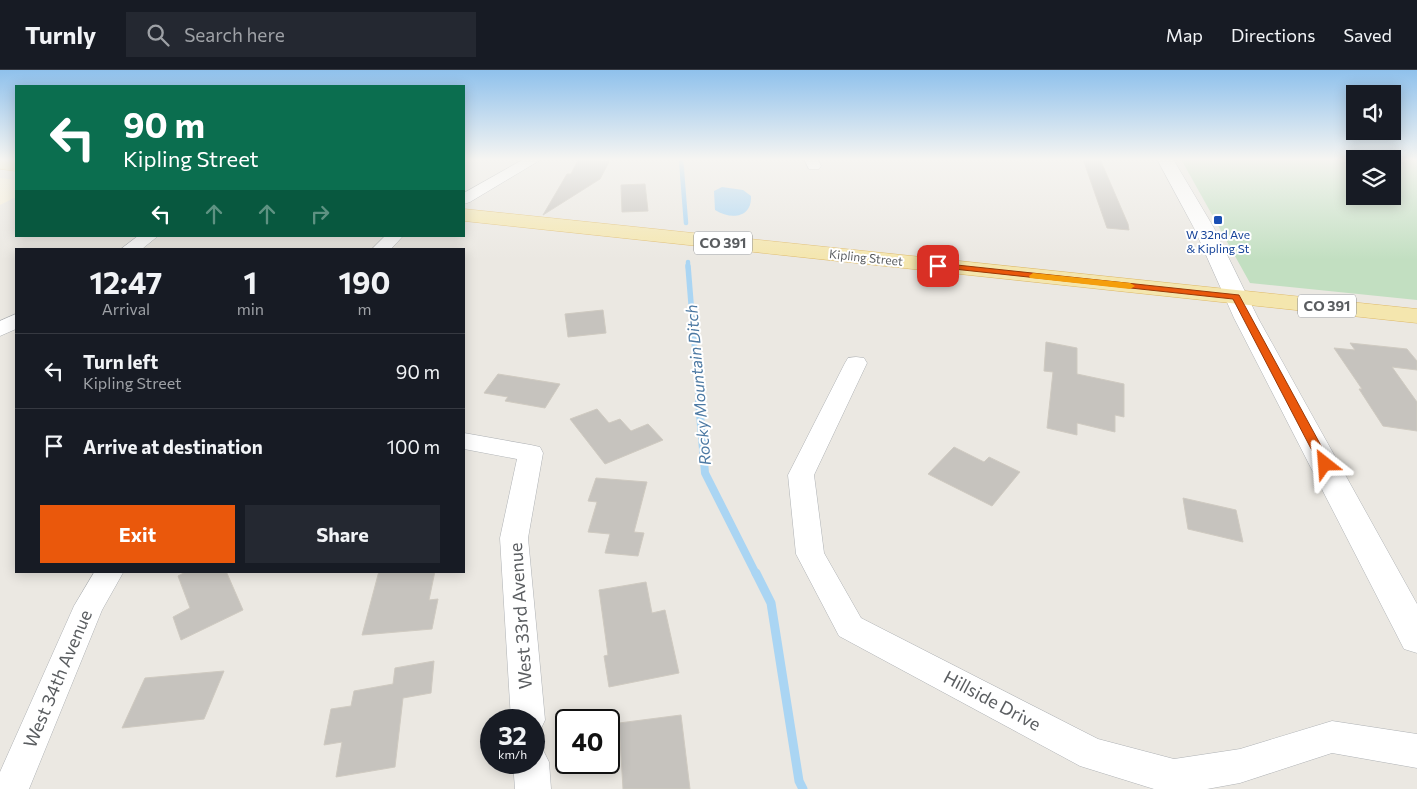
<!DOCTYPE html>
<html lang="en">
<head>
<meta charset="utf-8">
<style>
  :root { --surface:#171b24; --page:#242831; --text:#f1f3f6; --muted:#9ea1a6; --line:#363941; --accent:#ea580c }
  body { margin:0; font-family:Commissioner,sans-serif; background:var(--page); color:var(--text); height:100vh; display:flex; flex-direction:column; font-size:19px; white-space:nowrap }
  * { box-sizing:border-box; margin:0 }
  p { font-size:16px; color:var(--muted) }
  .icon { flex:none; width:28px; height:28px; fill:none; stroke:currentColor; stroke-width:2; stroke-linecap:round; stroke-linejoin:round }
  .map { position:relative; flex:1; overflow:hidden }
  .sheet { position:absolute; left:15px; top:178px; width:450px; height:325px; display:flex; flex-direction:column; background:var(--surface); border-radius:0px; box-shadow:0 2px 12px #0003 }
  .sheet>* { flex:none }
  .guide { position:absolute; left:15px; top:15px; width:450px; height:152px; border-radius:0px; box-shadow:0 2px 12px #0003; background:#0b6e4f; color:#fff; overflow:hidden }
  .buttons { position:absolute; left:1346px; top:15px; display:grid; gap:10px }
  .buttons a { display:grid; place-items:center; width:55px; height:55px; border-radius:0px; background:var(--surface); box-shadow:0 2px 12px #0003; font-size:25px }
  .speed { position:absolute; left:480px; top:639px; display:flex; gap:10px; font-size:25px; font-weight:700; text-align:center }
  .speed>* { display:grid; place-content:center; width:65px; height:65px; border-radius:50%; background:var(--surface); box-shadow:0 2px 12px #0003; line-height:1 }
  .speed small { font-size:12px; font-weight:400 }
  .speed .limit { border:2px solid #111; border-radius:8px; background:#fff; color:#111 }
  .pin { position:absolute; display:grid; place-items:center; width:42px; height:42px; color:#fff; margin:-21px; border-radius:10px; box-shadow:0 2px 8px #0006 }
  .me { position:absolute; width:55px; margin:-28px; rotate:332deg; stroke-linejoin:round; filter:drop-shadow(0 0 4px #0008) }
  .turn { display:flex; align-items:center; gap:18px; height:105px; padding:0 25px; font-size:22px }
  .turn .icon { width:65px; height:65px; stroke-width:2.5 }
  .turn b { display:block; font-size:35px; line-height:42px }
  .lanes { display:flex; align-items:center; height:48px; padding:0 25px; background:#0003; justify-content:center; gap:25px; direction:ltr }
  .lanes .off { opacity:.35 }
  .eta { display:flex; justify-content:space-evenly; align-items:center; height:85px; text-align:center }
  .eta b { font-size:30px; font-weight:700; line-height:35px }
  .button { display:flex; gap:10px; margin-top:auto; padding:10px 25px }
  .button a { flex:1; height:58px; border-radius:0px; background:var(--accent); color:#fff; font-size:20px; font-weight:700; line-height:58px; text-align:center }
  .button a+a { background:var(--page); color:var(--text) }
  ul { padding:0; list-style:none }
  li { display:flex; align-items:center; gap:15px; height:75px; padding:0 25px; border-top:1px solid var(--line) }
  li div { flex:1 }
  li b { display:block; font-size:19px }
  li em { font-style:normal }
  header { display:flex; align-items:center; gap:30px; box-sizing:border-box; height:70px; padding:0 25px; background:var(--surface); border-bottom:1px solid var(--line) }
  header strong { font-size:24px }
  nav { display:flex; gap:28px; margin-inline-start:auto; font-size:18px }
  .search { width:350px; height:45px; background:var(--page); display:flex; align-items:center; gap:12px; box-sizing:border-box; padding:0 18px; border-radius:0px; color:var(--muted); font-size:19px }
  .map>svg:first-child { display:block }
</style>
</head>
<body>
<header>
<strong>Turnly</strong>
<div class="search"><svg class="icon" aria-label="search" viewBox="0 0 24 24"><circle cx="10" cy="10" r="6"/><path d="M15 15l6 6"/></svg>Search here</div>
<nav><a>Map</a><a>Directions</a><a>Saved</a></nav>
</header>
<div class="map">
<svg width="1417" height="719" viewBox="0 0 1417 719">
  <rect width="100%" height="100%" fill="#ebe8e2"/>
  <path fill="#f8f0d9" d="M0,108L16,110V127L0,135Z"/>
  <path fill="#c2dfc1" d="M1181,89H1355V126H1392L1393,89H1417V230L1250,213Z"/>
  <path fill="#aad5f3" d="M722,117L743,120L751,126C752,148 731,150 715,140L714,121Z"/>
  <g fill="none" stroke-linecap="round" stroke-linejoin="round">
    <path stroke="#aad5f3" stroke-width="4.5" d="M681,89L686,153
      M688,192V198"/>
    <path stroke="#aad5f3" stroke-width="5.5" d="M688,196L699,333"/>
    <path stroke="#aad5f3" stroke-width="8" d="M699,332L705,403L756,504"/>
    <path stroke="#aad5f3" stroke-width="9" d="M756,503L771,533L799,711L803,719"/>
  </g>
  <path fill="#c6c3be" stroke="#cfcac1" d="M1083,89H1100L1128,154L1129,160L1107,158Z
    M578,90L609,92L600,109L543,145L567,104H571Z
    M645,114L648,141L622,142L621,115Z
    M603,240L606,263L568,267L565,244Z
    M1046,272L1077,278V304L1124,314V347L1115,345V362L1077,353V365L1047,358L1053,302L1044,301Z
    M1350,273L1407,279L1417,291V300L1392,297L1417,332V361L1383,356L1359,319H1362L1334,278L1355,280Z
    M498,304L560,314L545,338L505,331L508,327L484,323Z
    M597,339L609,353L620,349L631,361L648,354L663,370L605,394L570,349Z
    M954,377L984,392L989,387L1020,402L992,436L928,404Z
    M596,408L647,412L634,462L644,463L638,486L605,483L610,464L588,462L597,432L588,431Z
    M1183,428L1236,440L1243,472L1188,459Z
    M187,501H226L243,540L181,570L173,547L190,538L178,506Z
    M379,501H435L429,530L438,529L432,559L362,565Z
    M646,512L652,543L665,540L679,603L609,617L604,586L608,585L599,520Z
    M434,591L431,623L403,628L395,697L336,707L342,672L324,675L331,639L351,636L354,621L393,614L395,598Z
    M224,601L204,649L122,658L145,608Z
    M681,645L690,719H623L619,653Z"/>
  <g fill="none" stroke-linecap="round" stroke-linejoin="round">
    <g stroke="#afb2b5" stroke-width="1">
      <path id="street" d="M524,89H542L470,132L464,134V123Z
        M804,89H818L821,96L819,99H809Z
        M138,166H158L142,179H121Z
        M385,166H403L391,179H372Z
        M16,244V259L0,266V251Z
        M856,287L864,288L867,293L814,405L824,483L861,548L1098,669L1174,689L1240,679L1332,651L1417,664V698L1332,683L1240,713L1207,719H1154L1080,696L839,566L796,484L788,405L845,293L848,288Z
        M464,363L531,375L540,377L543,383L528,468L545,650L540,661L534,664V650H511L500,468L517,389L464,379Z
        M95,501H124L102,540L29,719H0V702L74,536Z
        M534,676L543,680L549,692L551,719H515L513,692H534Z"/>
    </g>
    <g stroke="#b1b4b7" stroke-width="1">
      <path id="secondary" d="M1157,89H1173L1214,158L1258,248L1417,534V583L1404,579L1234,248L1194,158Z"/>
    </g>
    <g stroke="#deb968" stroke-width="1">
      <path id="primary" d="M0,89L16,91V101L0,99Z
        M464,139L1417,239V253L464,151Z"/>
    </g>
    <use href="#street" fill="#fff" fill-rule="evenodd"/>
    <use href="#secondary" fill="#fff" fill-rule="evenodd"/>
    <use href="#primary" fill="#f4e6ae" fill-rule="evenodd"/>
  </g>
  <linearGradient id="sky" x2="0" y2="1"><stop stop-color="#8fc1ec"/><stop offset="0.47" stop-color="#f6f5f2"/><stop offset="1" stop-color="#f6f5f2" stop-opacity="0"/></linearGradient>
  <rect width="1417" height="190" fill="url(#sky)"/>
  <path fill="#ea580c" stroke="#983908" d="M938,193L1239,225L1331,394L1325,398L1319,394L1233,229L935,197L933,196Z"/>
  <path fill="#f59e0b" d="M1033,203L1130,213L1135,216L1130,219L1030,208L1029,206Z"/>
  <rect fill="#1a4fb4" stroke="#fff" stroke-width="2" x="1213" y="145" width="10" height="10" rx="2.5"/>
  <g text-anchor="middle" stroke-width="4" stroke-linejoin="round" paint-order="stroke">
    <g font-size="12" fill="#164399" stroke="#fff">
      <text x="1218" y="169">W 32nd Ave<tspan x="1218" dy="14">&amp; Kipling St</tspan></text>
    </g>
    <g font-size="12" fill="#5a5d60" stroke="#fff">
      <text transform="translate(866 188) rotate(6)" y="4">Kipling Street</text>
    </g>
    <g fill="#fff" stroke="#8c8e90" stroke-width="1">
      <rect x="694" y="161.5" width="58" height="23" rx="4"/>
      <rect x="1298" y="224.5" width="58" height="23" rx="4"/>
    </g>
    <g font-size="14" font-weight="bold" fill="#5a5d60">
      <text x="723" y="178">CO 391</text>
      <text x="1327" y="241">CO 391</text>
    </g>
    <g font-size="16" font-style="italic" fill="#4b78a2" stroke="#fff">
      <text transform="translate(698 315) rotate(-95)" y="6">Rocky Mountain Ditch</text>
    </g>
    <g font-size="18" fill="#5a5d60" stroke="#fff">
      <text transform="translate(521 546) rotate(-94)" y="6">West 33rd Avenue</text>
      <text transform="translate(58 609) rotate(-67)" y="6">West 34th Avenue</text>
      <text transform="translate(992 631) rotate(28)" y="6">Hillside Drive</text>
    </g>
  </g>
</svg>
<div class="buttons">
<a><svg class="icon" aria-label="sound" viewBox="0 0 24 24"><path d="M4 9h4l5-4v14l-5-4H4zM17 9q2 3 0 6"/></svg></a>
<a><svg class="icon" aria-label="layers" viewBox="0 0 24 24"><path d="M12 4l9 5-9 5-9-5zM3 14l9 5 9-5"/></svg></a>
</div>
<div class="speed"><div>32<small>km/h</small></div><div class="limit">40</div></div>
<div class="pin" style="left:938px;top:196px;background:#d93025"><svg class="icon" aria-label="arrive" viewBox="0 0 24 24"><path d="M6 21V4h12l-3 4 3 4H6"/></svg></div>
<svg class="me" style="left:1325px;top:394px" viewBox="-20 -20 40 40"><path d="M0-17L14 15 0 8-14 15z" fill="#ea580c" stroke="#fff" stroke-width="4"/></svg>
<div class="guide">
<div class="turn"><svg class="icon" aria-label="left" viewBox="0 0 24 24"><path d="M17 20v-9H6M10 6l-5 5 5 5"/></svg><div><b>90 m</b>Kipling Street</div></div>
<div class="lanes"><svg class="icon" aria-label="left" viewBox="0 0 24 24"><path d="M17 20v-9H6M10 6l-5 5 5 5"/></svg><svg class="icon off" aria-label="ahead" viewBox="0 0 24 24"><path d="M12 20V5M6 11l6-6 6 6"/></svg><svg class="icon off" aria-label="ahead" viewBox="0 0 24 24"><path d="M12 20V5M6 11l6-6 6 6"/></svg><svg class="icon off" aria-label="right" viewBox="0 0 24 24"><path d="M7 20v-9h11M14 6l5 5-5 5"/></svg></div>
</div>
<section class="sheet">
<div class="eta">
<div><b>12:47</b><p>Arrival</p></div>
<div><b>1</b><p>min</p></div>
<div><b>190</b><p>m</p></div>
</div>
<ul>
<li><svg class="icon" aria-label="left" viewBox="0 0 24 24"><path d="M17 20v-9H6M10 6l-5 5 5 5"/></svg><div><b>Turn left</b><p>Kipling Street</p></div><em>90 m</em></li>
<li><svg class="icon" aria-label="arrive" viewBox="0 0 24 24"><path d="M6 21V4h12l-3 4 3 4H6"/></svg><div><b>Arrive at destination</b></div><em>100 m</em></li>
</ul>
<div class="button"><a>Exit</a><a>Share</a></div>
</section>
</div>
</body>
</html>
